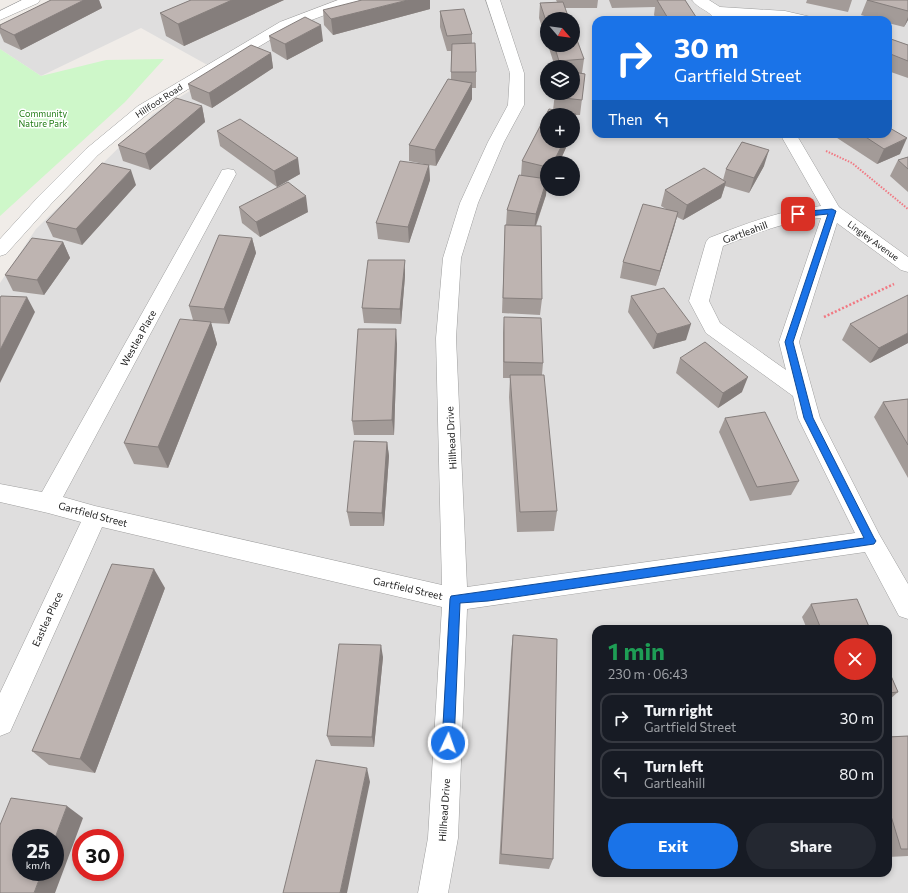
<!DOCTYPE html>
<html lang="en">
<head>
<meta charset="utf-8">
<style>
  :root { --surface:#171b24; --page:#242831; --text:#f1f3f6; --muted:#9ea1a6; --line:#363941; --accent:#1a73e8 }
  body { margin:0; font-family:Commissioner,sans-serif; background:var(--page); color:var(--text); height:100vh; display:flex; flex-direction:column; font-size:15px; white-space:nowrap }
  * { box-sizing:border-box; margin:0 }
  p { font-size:13px; color:var(--muted) }
  .icon { flex:none; width:22px; height:22px; fill:none; stroke:currentColor; stroke-width:2; stroke-linecap:round; stroke-linejoin:round }
  .map { position:relative; flex:1; overflow:hidden }
  .details { position:absolute; left:592px; top:625px; width:300px; height:252px; display:flex; flex-direction:column; background:var(--surface); border-radius:12px; box-shadow:0 2px 6px #0003 }
  .details>* { flex:none }
  .guide { position:absolute; left:592px; top:16px; width:300px; height:122px; border-radius:12px; box-shadow:0 2px 6px #0003; background:#1a73e8; color:#fff; overflow:hidden }
  .needle { width:26px; rotate:118deg }
  .fabs { position:absolute; left:540px; top:12px; display:grid; gap:8px }
  .fabs a { display:grid; place-items:center; width:40px; height:40px; border-radius:50%; background:var(--surface); box-shadow:0 2px 6px #0003; font-size:20px }
  .speed { position:absolute; left:12px; top:829px; display:flex; gap:8px; font-size:20px; font-weight:700; text-align:center }
  .speed>* { display:grid; place-content:center; width:52px; height:52px; border-radius:50%; background:var(--surface); box-shadow:0 2px 6px #0003; line-height:1 }
  .speed small { font-size:10px; font-weight:400 }
  .speed .limit { border:6px solid #d22; background:#fff; color:#111 }
  .pin { position:absolute; display:grid; place-items:center; width:34px; height:34px; color:#fff; margin:-17px; border-radius:8px; box-shadow:0 2px 6px #0006 }
  .me { position:absolute; width:44px; margin:-22px; rotate:3deg; stroke-linejoin:round; filter:drop-shadow(0 0 3px #0008) }
  .turn { display:flex; align-items:center; gap:14px; height:84px; padding:0 16px; font-size:18px }
  .turn .icon { width:52px; height:52px; stroke-width:2.5 }
  .turn b { display:block; font-size:28px; line-height:34px }
  .then { display:flex; align-items:center; height:38px; padding:0 16px; background:#0003; gap:8px; font-size:15px }
  .round { display:grid; place-items:center; flex:none; width:42px; height:42px; border-radius:21px; background:var(--page) }
  .head { display:flex; align-items:center; justify-content:space-between; height:68px; padding:0 16px }
  h1 { font-size:24px; font-weight:700; line-height:30px; color:#1e9e55 }
  .action { display:flex; gap:8px; margin-top:auto; padding:8px 16px }
  .action a { flex:1; height:46px; border-radius:24px; background:var(--accent); color:#fff; font-size:16px; font-weight:700; line-height:46px; text-align:center }
  .action a+a { background:var(--page); color:var(--text) }
  ul { padding:0; list-style:none }
  li { display:flex; align-items:center; gap:12px; height:50px; margin:0 8px 6px; padding:0 8px; border:2px solid var(--line); border-radius:12px }
  li div { flex:1 }
  li b { display:block; font-size:15px }
  li em { font-style:normal }
  .map>svg:first-child { display:block }
</style>
</head>
<body>
<div class="map">
<svg width="908" height="893" viewBox="0 0 908 893">
  <rect width="100%" height="100%" fill="#f0ece8"/>
  <path fill="#dfdede" fill-rule="evenodd" d="M64,0H908V893H0V283L36,229L153,114L220,72L141,28L41,76L0,49V30ZM547,19H573V45H547ZM596,20H888V134H596ZM547,67H573V93H547ZM547,115H573V141H547ZM547,163H573V189H547ZM596,629H888V873H596ZM21,838H55V872H21ZM81,838H115V872H81Z"/>
  <path fill="#cef7c9" d="M0,49L41,76L106,60L164,59L125,102L0,216Z"/>
  <g fill="none" stroke-linecap="round" stroke-linejoin="round">
    <g stroke="#9e9e9e" stroke-width="1">
      <path id="street" d="M22,0H40L38,3L0,20V11Z
        M338,0H359L357,3L290,28L150,112L98,155L51,204L6,254L0,256V239L39,196L86,149L138,106L280,22Z
        M486,0H500L524,73V105L504,142L478,203L461,258L456,338L467,587L855,533L798,418L793,396L706,333L689,301L706,242L709,238C745,224 781,210 821,206L780,134H796L839,207L908,257V272L901,270L837,223L799,342L820,418L879,534L908,584V619L899,616L865,552L467,609L458,838L448,893H418L428,838L442,607L102,527L10,732L0,736V693L81,522L48,513L0,502V484L42,492L220,174L222,170L228,169L234,170L236,174L63,497L95,506L442,585L436,338L443,258L460,203L488,142L508,105L510,73ZM821,218L779,342L786,370L720,323L709,301L723,246C756,233 786,221 821,218Z
        M692,0H709L720,7L785,11L811,17L813,20H788L727,16L729,20H715C710,10 698,9 692,0Z"/>
    </g>
    <path stroke="#f17882" stroke-width="2" stroke-dasharray="1.5 1.5" stroke-linecap="butt" d="M826,151L852,163L908,209"/>
    <path stroke="#f17882" stroke-width="2.5" stroke-dasharray="2 2" stroke-linecap="butt" d="M824,317L894,284"/>
    <use href="#street" fill="#fff" fill-rule="evenodd"/>
  </g>
  <path fill="#a39b98" d="M51,0H99L102,8L21,50L4,42L0,33V25Z
    M191,0H284L184,46L166,36L160,13Z
    M556,0H598L597,8H565L547,19V43L539,18L540,3L557,2Z
    M609,0H685L698,20H657L654,15L655,7L612,8Z
    M807,0H852L848,12L806,3Z
    M867,0H908V20L904,27L888,23V20H878L861,15Z
    M430,9L333,35L324,25L323,10Z
    M440,11L472,34V43L476,72V88H472V99L436,166L429,165L430,180L409,243L378,239L376,223L424,164L409,161V145L451,79V51H447L440,27Z
    M269,36L323,41L287,60L272,51Z
    M888,38L908,45V78L888,71Z
    M548,45H573L584,59L582,73L585,74L580,115H576L574,130L547,141H569L559,163H547V183L546,195L536,226L542,299L540,315L502,313L505,225H506L507,210L521,175L522,161L553,110L555,93H573V67H555Z
    M271,53L273,68L212,108L192,99L188,84Z
    M202,106L205,122L150,170L123,161L118,145Z
    M217,131L300,174L277,187L220,146Z
    M720,134H753V136L723,138Z
    M831,134H888L900,154L877,164Z
    M908,157V192L890,176L898,160Z
    M764,166L749,193L725,186L721,198L683,220L677,217L656,286L620,278L623,262L666,209L661,206L665,190L723,180L726,169Z
    M136,185L82,245L53,237L46,222Z
    M239,207L308,212L260,237L242,223Z
    M252,238L256,253L229,324L211,323L217,344L168,468L134,464L124,443L193,320L189,306Z
    M63,242L70,258L44,295L13,291L5,275Z
    M405,276L401,324L364,323L362,308Z
    M631,296L686,340L653,349L628,312Z
    M504,317L543,363L542,375L557,511L554,531L517,532L509,397L510,378H503V333Z
    M850,324L908,343L870,363L842,340Z
    M397,344L394,435H354L352,421Z
    M680,358L742,392L718,408L676,373Z
    M908,399V478L874,417L883,402Z
    M725,418L799,481L791,495L750,501L719,432Z
    M387,442L389,456L384,526H350L347,512Z
    M165,588L95,773L49,765L32,751Z
    M811,604L870,629H807L802,617Z
    M513,635L553,859L549,869L499,864L511,653Z
    M383,657L374,747L331,746L327,736Z
    M888,669L898,692L888,701Z
    M908,736V856L888,857V737Z"/>
  <path fill="#857e7c" d="M84,0H99L102,8L21,50L14,35Z
    M232,0H284L184,46L178,24Z
    M408,0H430V9L333,35L331,19Z
    M908,17V20L904,27Z
    M321,25L323,41L287,60L285,44Z
    M271,53L273,68L212,108L209,93Z
    M472,83V99L436,166L435,150Z
    M202,106L205,122L150,170L145,154Z
    M576,114L574,130L573,133V121Z
    M907,138L900,154L877,164L884,149Z
    M564,141H569L559,163H553Z
    M769,150L764,166L749,193L754,178Z
    M298,158L300,174L277,187L274,171Z
    M429,165L430,180L409,243L408,227Z
    M131,170L136,185L82,245L76,229Z
    M547,180L546,195L534,230L536,214Z
    M726,182L721,198L683,220L687,205Z
    M306,196L308,212L260,237L256,222Z
    M678,212L674,228L656,286L660,271Z
    M252,238L256,253L229,324L224,309Z
    M63,242L70,258L44,295L37,280Z
    M405,260V276L401,324L400,309Z
    M27,297L35,312L0,383V350Z
    M211,322L217,344L168,468L158,447Z
    M691,324L686,340L653,349L657,334Z
    M396,329L397,344L394,435L392,420Z
    M908,333V343L870,363L879,348Z
    M748,377L742,392L718,408L723,393Z
    M387,442L389,456L384,526L382,513Z
    M154,569L165,588L95,773L80,759Z
    M381,645L383,657L374,747L372,737Z
    M367,768L370,782L347,893H340Z
    M67,806L83,818L55,893H34L42,872H55V838Z"/>
  <path fill="#beb4b1" stroke="#857e7c" d="M51,0H84L14,35L0,28V25Z
    M191,0H232L178,24L160,13Z
    M362,0H408L331,19L323,10Z
    M657,0H685L698,20H669Z
    M867,0H908V11Z
    M563,2L569,19H547V24L540,3Z
    M464,9L472,34L447,36L440,11Z
    M305,17L321,25L285,44L269,36Z
    M814,17L821,20H809Z
    M573,29L584,59L559,61L554,45H573Z
    M888,38L908,45V61L888,53Z
    M475,43L476,72H451L452,44Z
    M251,45L271,53L209,93L188,84Z
    M573,72L585,74L582,100L554,97L555,93H573Z
    M448,79L472,83L435,150L409,145Z
    M176,98L202,106L145,154L118,145Z
    M549,109L576,114L573,121V115H547V141H564L553,163H547V167L522,161Z
    M240,119L298,158L274,171L217,131Z
    M888,127L907,138L884,149L861,134H888Z
    M742,142L769,150L754,178L726,169Z
    M908,157V169L898,160Z
    M400,161L429,165L408,227L376,223Z
    M102,163L131,170L76,229L46,222Z
    M704,168L726,182L687,205L665,190Z
    M519,175L547,179L536,214L507,210Z
    M288,182L306,196L256,222L239,207Z
    M643,204L678,212L660,271L623,262Z
    M505,225L541,226L542,299L503,298Z
    M219,235L252,238L224,309L189,306Z
    M32,238L63,242L37,280L5,275Z
    M368,260H405L400,309L362,308Z
    M664,288L691,324L657,334L631,296Z
    M908,295V333L879,348L850,324Z
    M1,296L27,297L0,350V298Z
    M504,317L541,318L543,363L504,362Z
    M180,319L211,322L158,447L124,443Z
    M358,329H396L392,420L352,421Z
    M705,342L748,377L723,393L680,358Z
    M510,375H544L557,511L520,512Z
    M908,399V445L883,402Z
    M765,412L799,481L757,487L725,418Z
    M354,441L387,442L382,513L347,512Z
    M112,564L154,569L80,759L32,751Z
    M857,599L870,629H821L811,604Z
    M513,635L557,639L553,859L501,854Z
    M339,644L381,645L372,737L327,736Z
    M888,669L898,692L888,693Z
    M908,736V849H901L888,806V737Z
    M316,760L367,768L340,893H283Z
    M11,798L67,806L55,838H21V872H42L34,893H0V825Z"/>
  <path fill="#1a73e8" stroke="#114b97" d="M832,209L836,211L793,342L813,418L874,538L876,541L874,544L488,601L460,603L454,743L452,747L448,749L444,747L442,743L450,599L451,596L864,538L804,418L785,342L828,214L798,217L795,214L798,212Z"/>
  <g text-anchor="middle" stroke-width="3" stroke-linejoin="round" paint-order="stroke">
    <g font-size="9" fill="#212121" stroke="#fff">
      <text transform="translate(159 101) rotate(-33)" y="3">Hillfoot Road</text>
      <text transform="translate(873 241) rotate(36)" y="3">Lingley Avenue</text>
    </g>
    <g font-size="9" fill="#1e7a13" stroke="#fff">
      <text x="43" y="117">Community<tspan x="43" dy="10">Nature Park</tspan></text>
    </g>
    <g font-size="10" fill="#212121" stroke="#fff">
      <text transform="translate(745 232) rotate(-20)" y="4">Gartleahill</text>
      <text transform="translate(138 338) rotate(-61)" y="4">Westlea Place</text>
      <text transform="translate(451 438) rotate(-93)" y="4">Hillhead Drive</text>
      <text transform="translate(93 514) rotate(15)" y="4">Gartfield Street</text>
      <text transform="translate(408 588) rotate(13)" y="4">Gartfield Street</text>
      <text transform="translate(47 619) rotate(-65)" y="4">Eastlea Place</text>
      <text transform="translate(444 810) rotate(-86)" y="4">Hillhead Drive</text>
    </g>
  </g>
</svg>
<div class="fabs">
<a><svg class="needle" viewBox="-14 -14 28 28"><path d="M0-13l5 13h-10z" fill="#e53935"/><path d="M0 13l5-13h-10z" fill="#9ea1a6"/></svg></a>
<a><svg class="icon" aria-label="layers" viewBox="0 0 24 24"><path d="M12 4l9 5-9 5-9-5zM3 14l9 5 9-5"/></svg></a>
<a>+</a>
<a>−</a>
</div>
<div class="speed"><div>25<small>km/h</small></div><div class="limit">30</div></div>
<div class="pin" style="left:798px;top:214px;background:#d93025"><svg class="icon" aria-label="arrive" viewBox="0 0 24 24"><path d="M6 21V4h12l-3 4 3 4H6"/></svg></div>
<svg class="me" style="left:448px;top:743px" viewBox="-20 -20 40 40"><circle r="17" fill="#1a73e8" stroke="#fff" stroke-width="3"/><path d="M0-11L8 9 0 5-8 9z" fill="#fff"/></svg>
<div class="guide">
<div class="turn"><svg class="icon" aria-label="right" viewBox="0 0 24 24"><path d="M7 20v-9h11M14 6l5 5-5 5"/></svg><div><b>30 m</b>Gartfield Street</div></div>
<div class="then">Then<svg class="icon" aria-label="left" viewBox="0 0 24 24"><path d="M17 20v-9H6M10 6l-5 5 5 5"/></svg></div>
</div>
<section class="details">
<div class="head"><div><h1>1 min</h1><p>230 m · 06:43</p></div><a class="round" style="background:#d93025;color:#fff"><svg class="icon" aria-label="close" viewBox="0 0 24 24"><path d="M6 6l12 12M18 6L6 18"/></svg></a></div>
<ul>
<li><svg class="icon" aria-label="right" viewBox="0 0 24 24"><path d="M7 20v-9h11M14 6l5 5-5 5"/></svg><div><b>Turn right</b><p>Gartfield Street</p></div><em>30 m</em></li>
<li><svg class="icon" aria-label="left" viewBox="0 0 24 24"><path d="M17 20v-9H6M10 6l-5 5 5 5"/></svg><div><b>Turn left</b><p>Gartleahill</p></div><em>80 m</em></li>
</ul>
<div class="action"><a>Exit</a><a>Share</a></div>
</section>
</div>
</body>
</html>
